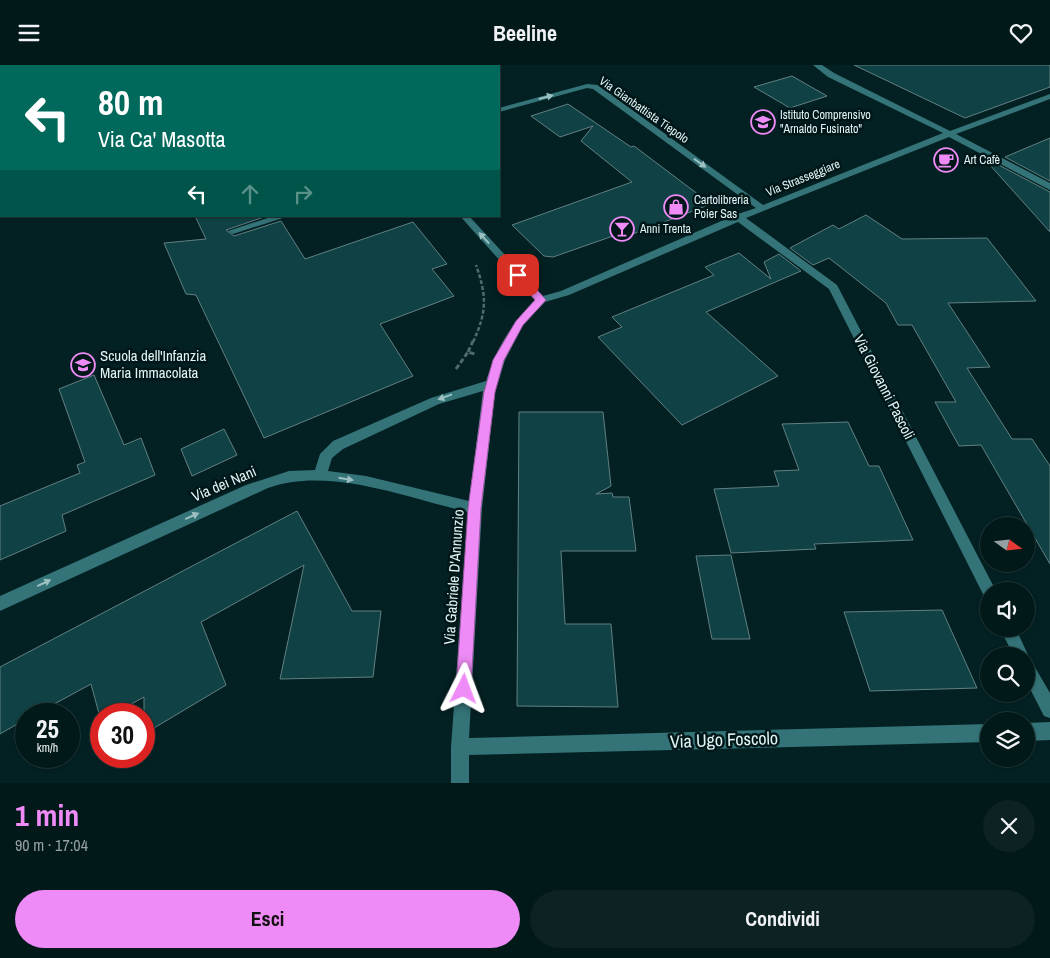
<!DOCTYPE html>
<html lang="it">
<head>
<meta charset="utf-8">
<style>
  :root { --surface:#02191a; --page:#0c2223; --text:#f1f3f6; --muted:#96a0a2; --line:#233839; --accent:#ef8bf6 }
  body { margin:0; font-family:"Archivo Narrow",sans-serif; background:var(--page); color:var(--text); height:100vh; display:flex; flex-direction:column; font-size:19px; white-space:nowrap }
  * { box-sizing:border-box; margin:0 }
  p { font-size:16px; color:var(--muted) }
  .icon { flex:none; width:28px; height:28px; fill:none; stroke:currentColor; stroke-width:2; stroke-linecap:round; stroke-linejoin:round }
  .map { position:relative; height:718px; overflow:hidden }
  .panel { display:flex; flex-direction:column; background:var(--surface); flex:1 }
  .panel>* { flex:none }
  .hud { position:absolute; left:0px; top:0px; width:500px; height:152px; box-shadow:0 1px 4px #0004,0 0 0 1px var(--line); background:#00695c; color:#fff; overflow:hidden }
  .needle { width:32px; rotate:105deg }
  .controls { position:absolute; left:980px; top:452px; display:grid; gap:10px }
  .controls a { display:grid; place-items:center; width:55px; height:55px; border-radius:50%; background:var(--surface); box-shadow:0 1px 4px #0004,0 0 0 1px var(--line); font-size:25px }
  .speed { position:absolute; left:15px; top:638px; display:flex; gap:10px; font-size:25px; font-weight:700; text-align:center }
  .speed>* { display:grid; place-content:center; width:65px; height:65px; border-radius:50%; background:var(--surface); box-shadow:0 1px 4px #0004,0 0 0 1px var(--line); line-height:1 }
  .speed small { font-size:12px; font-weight:400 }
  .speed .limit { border:8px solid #d22; background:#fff; color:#111 }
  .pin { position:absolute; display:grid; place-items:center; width:42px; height:42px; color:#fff; margin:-21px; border-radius:10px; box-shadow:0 2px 8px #0006 }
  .me { position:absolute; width:55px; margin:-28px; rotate:3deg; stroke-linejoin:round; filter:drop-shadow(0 0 4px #0008) }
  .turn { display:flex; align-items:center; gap:18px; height:105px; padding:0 15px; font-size:22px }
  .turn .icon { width:65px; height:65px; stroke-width:2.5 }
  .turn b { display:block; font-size:35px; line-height:42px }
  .lanes { display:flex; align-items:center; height:48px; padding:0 15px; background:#0003; justify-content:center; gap:25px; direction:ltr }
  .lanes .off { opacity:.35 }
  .round { display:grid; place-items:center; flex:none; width:52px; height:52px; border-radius:26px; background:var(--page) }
  .head { display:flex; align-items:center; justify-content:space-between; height:85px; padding:0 15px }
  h1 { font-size:30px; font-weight:800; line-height:38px; color:var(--accent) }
  .cta { display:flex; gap:10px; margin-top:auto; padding:10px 15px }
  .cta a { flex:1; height:58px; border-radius:30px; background:var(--accent); color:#111; font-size:20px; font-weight:800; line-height:58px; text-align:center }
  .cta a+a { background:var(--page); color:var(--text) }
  header { display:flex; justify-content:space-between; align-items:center; height:65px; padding:0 15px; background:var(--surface); font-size:22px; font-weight:800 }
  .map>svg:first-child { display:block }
</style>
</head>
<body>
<header><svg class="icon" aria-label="menu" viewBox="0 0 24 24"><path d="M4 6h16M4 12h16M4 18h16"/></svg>Beeline<svg class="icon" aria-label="heart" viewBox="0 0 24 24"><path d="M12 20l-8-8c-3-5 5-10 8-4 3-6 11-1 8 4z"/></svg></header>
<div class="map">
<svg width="1050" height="718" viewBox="0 0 1050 718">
  <rect width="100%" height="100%" fill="#032123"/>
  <path fill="#104144" stroke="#618082" d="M854,0H1050V22L965,53Z
    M792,11L827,31L790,43L754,22Z
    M568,39L631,82L634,81L711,139L617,175L613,171L553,192L544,191L512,160L632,117L581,76L593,61L560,72L531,51Z
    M1050,73V116L1005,92Z
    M993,97L1050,127V167L989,99Z
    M866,150L902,174L987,173L1036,236L948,238L990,302L967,303L1012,374H1032L1050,401V499L981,380L959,381L935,337H956L912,260H898L886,238L829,193L813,200L790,183L833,160L839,164Z
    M195,151H267L226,165L234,171L281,156L305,194L413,157L447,199L432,204L454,231L380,259L413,311L264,373L196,230L186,229L164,178L206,174Z
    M739,188L771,214L764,197L779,189L801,206L706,247L778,311L682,360L598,272L622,262L612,252L714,210L705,202Z
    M94,310L124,380L141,373L155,410L62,450L66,466L0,495V441L80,408L77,400L85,397L59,324Z
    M519,347H603L611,421L596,429L612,428L613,432H629L636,486H561L565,559H611L618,642L517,641Z
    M848,357L869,401H879L913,475L814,479L816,484L731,488L714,424L779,421L774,406L799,405L782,359Z
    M224,364L237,390L192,411L181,384Z
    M297,446L352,546H381L373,612L280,614L304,500L201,557L226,620L144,669V632L113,649H101V656L91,619L36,649H26V654L0,669V602Z
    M731,490L750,574H712L696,491Z
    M942,545L977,623L870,626L844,547Z"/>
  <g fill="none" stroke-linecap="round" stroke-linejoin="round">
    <path stroke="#506a6b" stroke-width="2.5" stroke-dasharray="4 2" stroke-linecap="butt" d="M473,277C487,247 487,231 476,200"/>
    <path stroke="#506a6b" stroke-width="3" stroke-dasharray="5 2.5" stroke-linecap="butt" d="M468,287L473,276
      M456,304L468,287L475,289"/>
    <path fill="#347377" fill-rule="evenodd" d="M274,151H289L233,169L228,166Z"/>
    <path fill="#347377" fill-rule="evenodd" d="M342,0H350V1H343Z
      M813,0H822L834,8L950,66L1050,29V34L956,69L1050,118V125L949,72L746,153L837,220L996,526H989V533L984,531L829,224L738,157L569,230L545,237L523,260L505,295L495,327L482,443L469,673L989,659V677L469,690V718H451V682L468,447C407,433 329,401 268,423L0,546V531L246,420L289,406L315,405L320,389L333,376L431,333L486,316C497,282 510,261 535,235L460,151H469L543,231L561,226L735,150L756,143L593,24L587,23L499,47V43L587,19L598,20L763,140L943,68L828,12ZM483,326L469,436L366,411L328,406L332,393L343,384L439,339Z
      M0,47H1V51H0Z
      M1000,564H1016L1029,592L1050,628V653L1044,651L1026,616V591H1014Z
      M1050,657V675L1026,676V658Z"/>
  </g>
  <defs><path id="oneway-solid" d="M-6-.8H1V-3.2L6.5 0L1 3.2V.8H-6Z" transform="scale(1.25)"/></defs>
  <g fill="#9cc0c2">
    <use href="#oneway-solid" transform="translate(546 32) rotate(-15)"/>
    <use href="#oneway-solid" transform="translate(700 98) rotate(36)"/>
    <use href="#oneway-solid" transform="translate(484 173) rotate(-133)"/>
    <use href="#oneway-solid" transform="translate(445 332) rotate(160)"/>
    <use href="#oneway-solid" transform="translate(346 414) rotate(9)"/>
    <use href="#oneway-solid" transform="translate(192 451) rotate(-24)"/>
    <use href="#oneway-solid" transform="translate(44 518) rotate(-25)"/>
  </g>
  <path fill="#ef8bf6" stroke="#9b5aa0" d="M515,208H522L546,235L523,260L504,295L495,327L481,443L471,624L469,629L464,631L458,629L456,624L468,443L484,327L493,295L516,256L535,235L515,212Z"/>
  <defs>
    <g id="school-ring" transform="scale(1.25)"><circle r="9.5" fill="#001719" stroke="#ef8bf6" stroke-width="1.5"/><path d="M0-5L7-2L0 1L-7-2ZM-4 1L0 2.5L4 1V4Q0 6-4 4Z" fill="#ef8bf6"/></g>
    <g id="cafe-ring" transform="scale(1.25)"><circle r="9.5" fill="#001719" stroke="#ef8bf6" stroke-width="1.5"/><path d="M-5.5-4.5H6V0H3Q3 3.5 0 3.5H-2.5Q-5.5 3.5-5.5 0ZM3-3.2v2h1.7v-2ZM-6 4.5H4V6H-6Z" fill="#ef8bf6"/></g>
    <g id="shop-ring" transform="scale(1.25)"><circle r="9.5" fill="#001719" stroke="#ef8bf6" stroke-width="1.5"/><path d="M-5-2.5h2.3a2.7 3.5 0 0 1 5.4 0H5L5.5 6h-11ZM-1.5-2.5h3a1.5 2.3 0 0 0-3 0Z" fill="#ef8bf6"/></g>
    <g id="bar-ring" transform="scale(1.25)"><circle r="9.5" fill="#001719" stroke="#ef8bf6" stroke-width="1.5"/><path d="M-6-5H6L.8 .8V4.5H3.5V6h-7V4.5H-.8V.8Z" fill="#ef8bf6"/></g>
  </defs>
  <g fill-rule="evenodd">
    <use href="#school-ring" x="763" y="57"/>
    <use href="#cafe-ring" x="946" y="95"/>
    <use href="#shop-ring" x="676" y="142"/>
    <use href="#bar-ring" x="622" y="164"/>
    <use href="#school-ring" x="83" y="300"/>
  </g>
  <g text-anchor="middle" stroke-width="5" stroke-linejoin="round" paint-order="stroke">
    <g font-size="12" fill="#e2f3f4" stroke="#001719">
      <text transform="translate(644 45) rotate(35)" y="4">Via Gianbattista Tiepolo</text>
      <text transform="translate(803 113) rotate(-22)" y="4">Via Strasseggiare</text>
    </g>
    <g font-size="12" fill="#e2f3f4" stroke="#001719" text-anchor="start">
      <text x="780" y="54">Istituto Comprensivo<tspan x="780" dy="14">"Arnaldo Fusinato"</tspan></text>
      <text x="964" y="99">Art Cafè</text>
      <text x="694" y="139">Cartolibreria<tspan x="694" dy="14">Poier Sas</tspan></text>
      <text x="640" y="168">Anni Trenta</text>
    </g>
    <g font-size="15" fill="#e2f3f4" stroke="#001719" text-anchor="start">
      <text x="100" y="296">Scuola dell'Infanzia<tspan x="100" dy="17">Maria Immacolata</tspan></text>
    </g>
    <g font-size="15" fill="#e2f3f4" stroke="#001719">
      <text transform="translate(884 322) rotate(63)" y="5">Via Giovanni Pascoli</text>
      <text transform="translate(224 419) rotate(-23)" y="5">Via dei Nani</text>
      <text transform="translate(454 512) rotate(-86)" y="5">Via Gabriele D'Annunzio</text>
    </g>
    <g font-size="18" fill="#e2f3f4" stroke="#001719">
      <text transform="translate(724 675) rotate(-2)" y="6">Via Ugo Foscolo</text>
    </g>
  </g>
</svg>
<div class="controls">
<a><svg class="needle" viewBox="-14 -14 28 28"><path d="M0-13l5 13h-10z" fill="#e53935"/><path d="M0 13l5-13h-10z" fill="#96a0a2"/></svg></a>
<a><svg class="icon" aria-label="sound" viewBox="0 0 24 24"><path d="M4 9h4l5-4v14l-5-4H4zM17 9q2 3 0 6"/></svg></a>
<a><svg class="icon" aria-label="search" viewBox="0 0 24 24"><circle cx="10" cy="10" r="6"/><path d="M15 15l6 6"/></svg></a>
<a><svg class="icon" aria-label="layers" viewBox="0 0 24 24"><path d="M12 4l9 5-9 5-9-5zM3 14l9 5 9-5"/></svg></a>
</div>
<div class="speed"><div>25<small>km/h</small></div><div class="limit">30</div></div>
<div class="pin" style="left:518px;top:210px;background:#d93025"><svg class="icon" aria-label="arrive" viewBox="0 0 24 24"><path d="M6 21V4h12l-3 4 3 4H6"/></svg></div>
<svg class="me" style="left:464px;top:624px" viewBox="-20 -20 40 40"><path d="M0-17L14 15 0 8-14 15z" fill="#ef8bf6" stroke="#fff" stroke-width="4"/></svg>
<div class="hud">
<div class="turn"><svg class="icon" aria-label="left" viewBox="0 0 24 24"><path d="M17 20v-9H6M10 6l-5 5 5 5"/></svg><div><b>80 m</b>Via Ca' Masotta</div></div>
<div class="lanes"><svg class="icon" aria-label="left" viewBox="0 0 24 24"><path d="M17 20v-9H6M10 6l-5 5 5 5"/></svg><svg class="icon off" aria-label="ahead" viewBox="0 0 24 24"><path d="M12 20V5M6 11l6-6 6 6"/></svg><svg class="icon off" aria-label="right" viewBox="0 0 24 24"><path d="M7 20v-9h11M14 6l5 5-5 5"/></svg></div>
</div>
</div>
<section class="panel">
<div class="head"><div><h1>1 min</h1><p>90 m · 17:04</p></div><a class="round"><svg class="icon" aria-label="close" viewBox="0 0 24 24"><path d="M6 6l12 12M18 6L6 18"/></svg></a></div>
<div class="cta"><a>Esci</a><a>Condividi</a></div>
</section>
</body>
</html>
